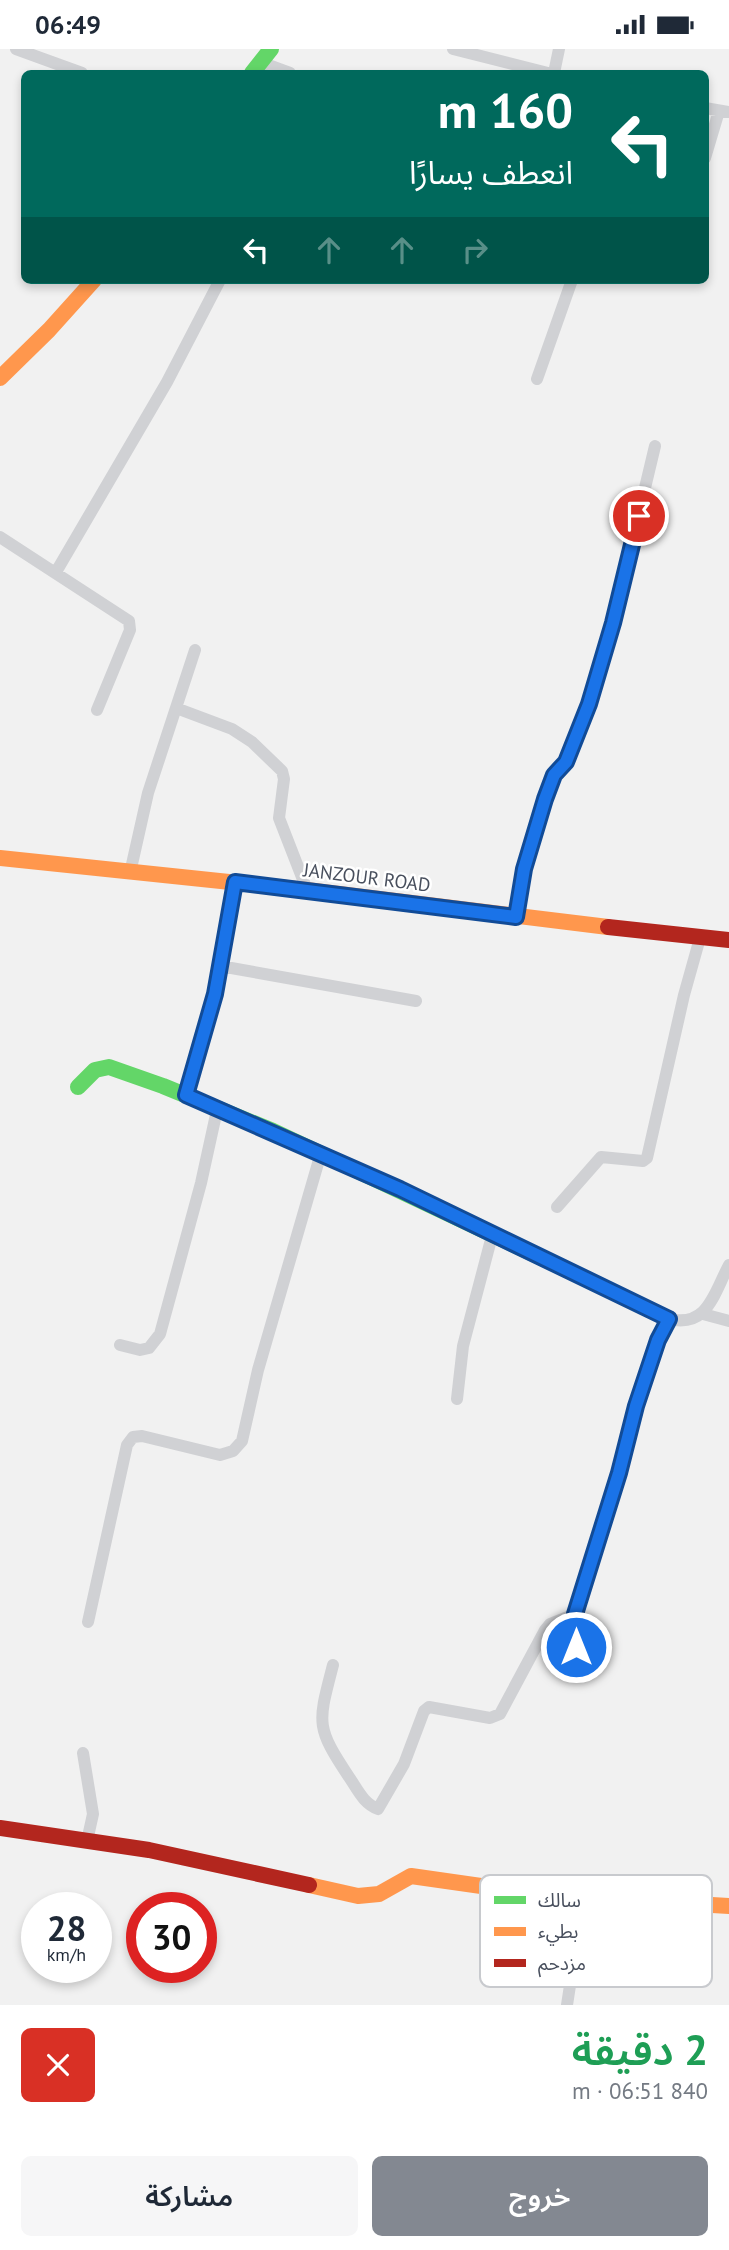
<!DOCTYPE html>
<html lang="ar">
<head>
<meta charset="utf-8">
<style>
  :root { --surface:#fff; --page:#f6f6f7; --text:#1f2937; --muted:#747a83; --accent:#838891 }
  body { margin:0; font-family:"PT Sans","Noto Sans Arabic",sans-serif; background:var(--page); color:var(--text); direction:rtl; height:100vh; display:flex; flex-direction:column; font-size:26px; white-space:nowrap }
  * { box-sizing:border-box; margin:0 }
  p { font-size:23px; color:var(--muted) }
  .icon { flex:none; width:38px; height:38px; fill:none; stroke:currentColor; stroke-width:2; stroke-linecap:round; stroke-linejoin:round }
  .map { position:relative; height:1956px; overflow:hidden; direction:ltr }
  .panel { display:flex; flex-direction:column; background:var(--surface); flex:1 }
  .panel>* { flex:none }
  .banner { position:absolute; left:21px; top:21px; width:688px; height:214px; border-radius:10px; box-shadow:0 4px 10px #0003; direction:rtl; background:#00695c; color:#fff; overflow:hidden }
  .speed { position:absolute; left:21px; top:1843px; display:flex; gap:14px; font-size:35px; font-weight:700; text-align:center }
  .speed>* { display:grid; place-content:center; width:91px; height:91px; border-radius:50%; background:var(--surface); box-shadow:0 4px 10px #0003; line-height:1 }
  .speed small { font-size:18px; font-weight:400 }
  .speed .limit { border:10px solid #d22; background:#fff; color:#111 }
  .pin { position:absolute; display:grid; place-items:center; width:60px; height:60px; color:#fff; margin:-30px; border:4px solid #fff; border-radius:50%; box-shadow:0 2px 7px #0007 }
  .me { position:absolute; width:77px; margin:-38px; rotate:0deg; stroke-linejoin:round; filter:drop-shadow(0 0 5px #0008) }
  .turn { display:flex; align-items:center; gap:24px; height:147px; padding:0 21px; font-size:32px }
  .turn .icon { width:91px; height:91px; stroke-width:2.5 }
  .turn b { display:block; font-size:49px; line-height:60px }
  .lanes { display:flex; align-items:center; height:66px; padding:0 21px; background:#0003; justify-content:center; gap:35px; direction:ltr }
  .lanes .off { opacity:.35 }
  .round { display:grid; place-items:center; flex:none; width:74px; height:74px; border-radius:10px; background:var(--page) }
  .headline { display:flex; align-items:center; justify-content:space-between; height:119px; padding:0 21px }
  h1 { font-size:42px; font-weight:600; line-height:52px; color:#1e9e55 }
  .button { display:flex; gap:14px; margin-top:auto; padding:14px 21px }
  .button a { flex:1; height:80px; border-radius:10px; background:var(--accent); color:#fff; font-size:28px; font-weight:600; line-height:80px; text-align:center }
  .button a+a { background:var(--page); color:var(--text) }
  .status { display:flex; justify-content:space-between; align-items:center; height:49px; padding:0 35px; background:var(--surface); direction:ltr }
  .status svg { height:19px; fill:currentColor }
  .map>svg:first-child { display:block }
</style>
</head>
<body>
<div class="status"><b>06:49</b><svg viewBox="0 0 49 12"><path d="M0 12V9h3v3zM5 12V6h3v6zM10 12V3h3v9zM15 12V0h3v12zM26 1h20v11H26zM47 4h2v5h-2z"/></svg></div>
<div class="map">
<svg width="729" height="1956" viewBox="0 0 729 1956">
  <rect width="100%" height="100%" fill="#f1f1f1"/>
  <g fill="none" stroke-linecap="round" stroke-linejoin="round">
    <path stroke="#d0d1d4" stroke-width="12" d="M16,0L82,24
      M453,0L548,24
      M260,13L290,24
      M554,24L559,0
      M705,59L729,63
      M705,109L719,62
      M537,330L572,231
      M0,488L129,572L130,581L97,661
      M56,523L167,333L220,231
      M176,659L232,680L252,693L282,722L284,730L279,769L307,841
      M130,824L148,744L195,601
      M515,868L524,820L545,750L554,726L566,713L589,655L608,594L655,397
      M220,917L416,952
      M186,1046L215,945L235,833
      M557,1158L601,1108L643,1112L647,1109L684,946L700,889
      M703,1265L729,1272
      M120,1296L140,1301L149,1299L160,1285L201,1134L217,1061
      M457,1350L463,1297L493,1183
      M88,1573L127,1396L133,1388L142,1387L220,1406L233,1402L242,1392L258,1321L321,1104
      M333,1616C318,1674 315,1677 349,1728C358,1741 363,1754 378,1760L404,1715L424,1662L429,1658L490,1669L500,1665L545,1581L550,1575L575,1565
      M582,1622L575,1589V1565L658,1291L669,1270C708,1279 714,1244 729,1216
      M83,1704L93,1765L87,1792
      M544,1846L537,1886L541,1905L546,1912L571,1930L567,1956"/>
    <path stroke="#63d668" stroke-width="16" d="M252,24L271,0
      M78,1038L95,1021L109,1018L163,1037L273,1082L582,1228"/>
    <path stroke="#ff974d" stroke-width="16" d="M0,329L49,281L94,231
      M0,809L307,841L608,878
      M309,1836L358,1847L379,1845L411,1827L544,1846L729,1857"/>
    <path stroke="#b3261e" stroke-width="16" d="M608,878L729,891
      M582,1228L669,1270
      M0,1779L149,1801L309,1836"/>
  </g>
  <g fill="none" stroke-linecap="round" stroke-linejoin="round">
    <g stroke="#114b97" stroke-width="18">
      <path id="route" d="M576,1598L575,1565L619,1424L636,1357L658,1291L669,1270L400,1140L186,1046L215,945L235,833L516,868L524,820L545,750L554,726L566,713L589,655L613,574L639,467"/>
    </g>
    <use href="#route" stroke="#1a73e8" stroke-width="12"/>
  </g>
  <g text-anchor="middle" stroke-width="5" stroke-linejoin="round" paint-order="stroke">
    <g font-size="19" fill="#484f5d" stroke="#fff">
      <text transform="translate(367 828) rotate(7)" y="7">JANZOUR ROAD</text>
    </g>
  </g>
  <rect x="480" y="1826" width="232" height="112" rx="10" fill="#fff" stroke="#c8cace" stroke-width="2"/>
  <rect x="494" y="1847" width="32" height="8" fill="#63d668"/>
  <rect x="494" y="1878" width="32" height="9" fill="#ff974d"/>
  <rect x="494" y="1910" width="32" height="8" fill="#b3261e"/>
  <g font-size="19" fill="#484f5d">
    <text x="538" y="1858">سالك</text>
    <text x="538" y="1889">بطيء</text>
    <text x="538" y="1921">مزدحم</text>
  </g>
</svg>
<div class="speed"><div>28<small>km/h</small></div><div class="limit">30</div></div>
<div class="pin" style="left:639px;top:467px;background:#d93025"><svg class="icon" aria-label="arrive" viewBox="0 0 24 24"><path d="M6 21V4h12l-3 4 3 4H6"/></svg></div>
<svg class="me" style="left:576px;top:1598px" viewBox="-20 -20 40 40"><circle r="17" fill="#1a73e8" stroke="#fff" stroke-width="3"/><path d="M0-11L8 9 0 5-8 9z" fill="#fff"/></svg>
<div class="banner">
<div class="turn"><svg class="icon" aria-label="left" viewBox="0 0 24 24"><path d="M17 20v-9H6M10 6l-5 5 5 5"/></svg><div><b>160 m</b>انعطف يسارًا</div></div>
<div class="lanes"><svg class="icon" aria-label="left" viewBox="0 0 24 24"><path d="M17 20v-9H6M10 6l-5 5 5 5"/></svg><svg class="icon off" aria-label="ahead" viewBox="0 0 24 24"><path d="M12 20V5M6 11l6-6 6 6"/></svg><svg class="icon off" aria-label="ahead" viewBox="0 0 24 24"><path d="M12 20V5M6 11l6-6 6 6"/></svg><svg class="icon off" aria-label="right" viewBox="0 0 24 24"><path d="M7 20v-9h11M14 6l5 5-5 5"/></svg></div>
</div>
</div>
<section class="panel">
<div class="headline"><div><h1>2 دقيقة</h1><p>840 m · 06:51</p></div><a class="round" style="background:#d93025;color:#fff"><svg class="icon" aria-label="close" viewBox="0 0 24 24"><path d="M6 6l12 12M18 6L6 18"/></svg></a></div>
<div class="button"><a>خروج</a><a>مشاركة</a></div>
</section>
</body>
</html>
